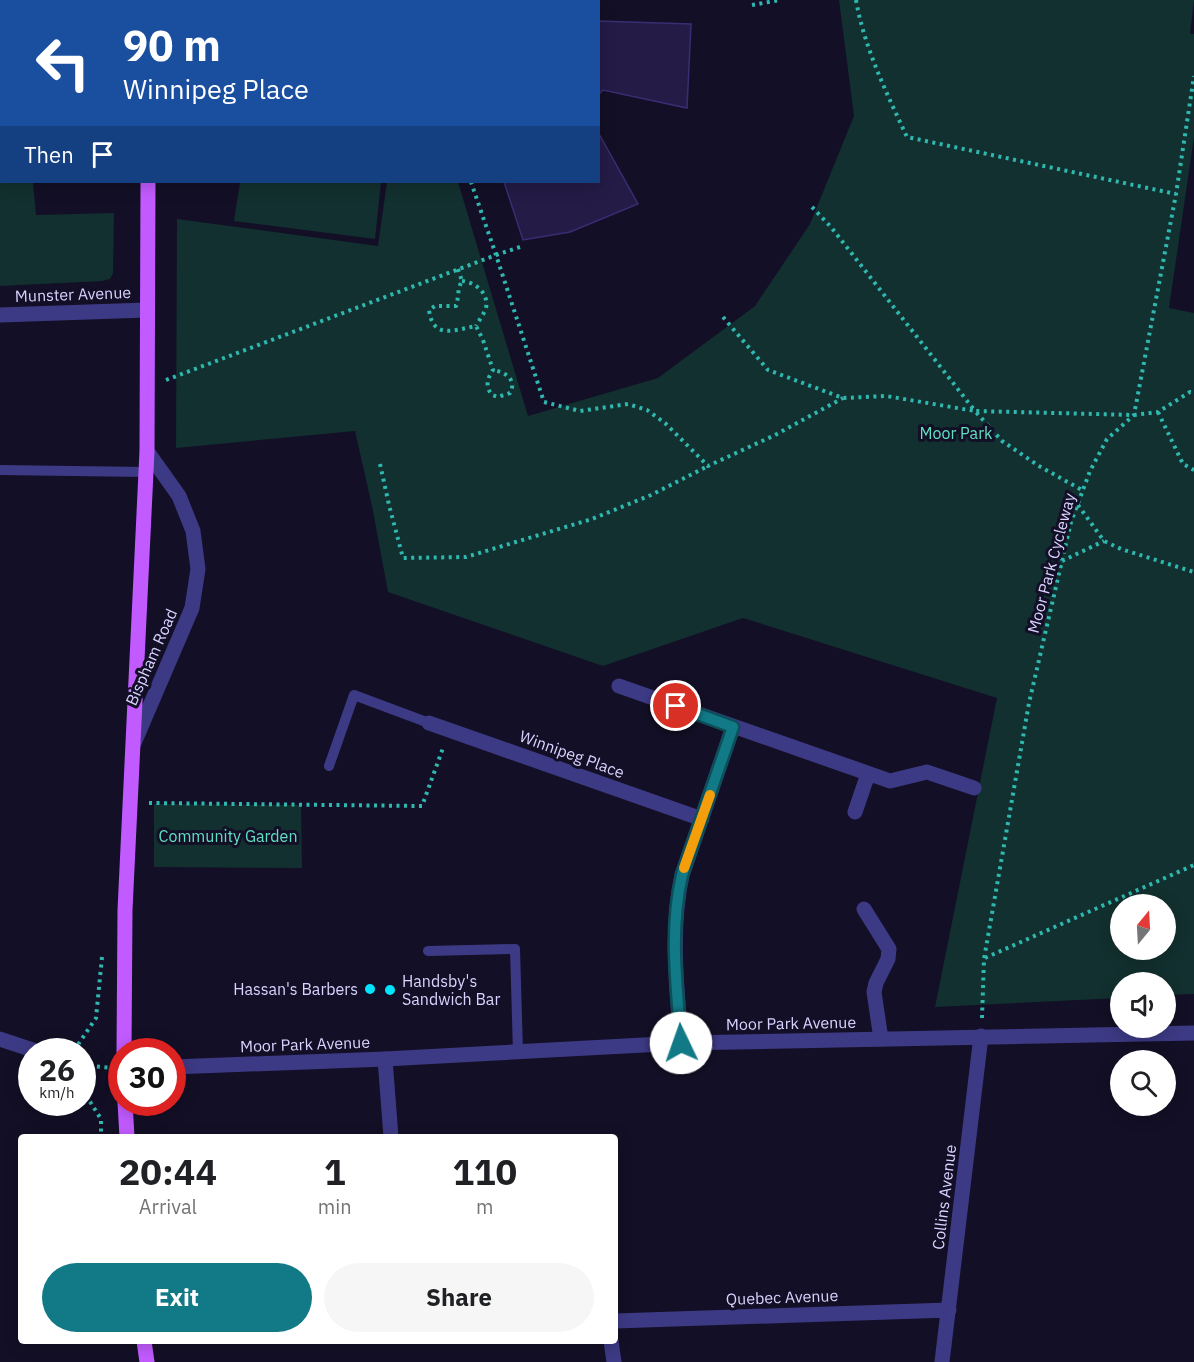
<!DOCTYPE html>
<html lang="en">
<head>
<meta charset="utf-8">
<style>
  :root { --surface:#fff; --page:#f6f6f6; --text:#202124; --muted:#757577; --accent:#127987 }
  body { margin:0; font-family:"IBM Plex Sans",sans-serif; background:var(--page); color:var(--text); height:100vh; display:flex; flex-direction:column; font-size:22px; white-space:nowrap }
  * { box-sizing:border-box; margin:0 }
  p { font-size:20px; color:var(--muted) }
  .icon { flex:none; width:33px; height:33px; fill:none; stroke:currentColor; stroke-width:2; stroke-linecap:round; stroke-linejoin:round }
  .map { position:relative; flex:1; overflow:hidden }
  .details { position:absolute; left:18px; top:1134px; width:600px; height:210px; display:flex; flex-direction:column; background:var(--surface); border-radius:6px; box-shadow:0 3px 15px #0003 }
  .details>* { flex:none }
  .guide { position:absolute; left:0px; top:0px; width:600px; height:183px; box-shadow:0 3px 15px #0003; background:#1a4fa0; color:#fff; overflow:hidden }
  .needle { width:39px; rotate:18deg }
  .controls { position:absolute; left:1110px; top:894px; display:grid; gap:12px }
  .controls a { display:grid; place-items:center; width:66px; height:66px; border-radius:50%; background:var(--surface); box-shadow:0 3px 15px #0003; font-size:30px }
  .speed { position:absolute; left:18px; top:1038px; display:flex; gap:12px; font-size:30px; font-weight:700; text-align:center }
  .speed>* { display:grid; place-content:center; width:78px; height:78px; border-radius:50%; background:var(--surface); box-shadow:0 3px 15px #0003; line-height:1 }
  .speed small { font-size:15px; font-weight:400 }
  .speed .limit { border:9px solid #d22; background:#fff; color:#111 }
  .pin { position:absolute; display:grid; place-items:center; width:51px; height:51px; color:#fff; margin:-26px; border:3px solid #fff; border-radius:50%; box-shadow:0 2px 6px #0007 }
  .me { position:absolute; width:66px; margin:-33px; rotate:357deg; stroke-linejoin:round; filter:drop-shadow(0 0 4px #0008) }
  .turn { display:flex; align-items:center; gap:21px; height:126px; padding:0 24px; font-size:27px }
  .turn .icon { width:78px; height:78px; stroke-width:2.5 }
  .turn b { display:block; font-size:42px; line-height:51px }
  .then { display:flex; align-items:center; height:57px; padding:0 24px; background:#0003; gap:12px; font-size:22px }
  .eta { display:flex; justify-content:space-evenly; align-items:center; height:102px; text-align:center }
  .eta b { font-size:36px; font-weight:800; line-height:42px }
  .cta { display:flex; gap:12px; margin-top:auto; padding:12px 24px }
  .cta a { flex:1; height:69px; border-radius:36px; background:var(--accent); color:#fff; font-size:24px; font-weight:800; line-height:69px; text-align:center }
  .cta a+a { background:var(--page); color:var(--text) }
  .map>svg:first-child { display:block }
</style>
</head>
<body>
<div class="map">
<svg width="1194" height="1362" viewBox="0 0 1194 1362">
  <rect width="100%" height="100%" fill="#130f26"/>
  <path fill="#12302f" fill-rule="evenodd" d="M839,0H1194L1190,34H1194V137L1169,308L1194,313V994L1166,995V982H1120V998L935,1007L997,698L743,618L603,666L388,592L372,506L355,431L176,448L177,219L378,246L387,182H458L528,416L658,378L755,306L810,224L854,116ZM1120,904H1166V950H1120Z
    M0,90H2V182H33L36,215L114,213L113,273L110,279L102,281L0,286Z
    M240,182H381L375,239L234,221Z
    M154,804L301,805L302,868L154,867Z"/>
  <path fill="#241b47" stroke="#3b2d73" stroke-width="1.5" d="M218,0H437L217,2Z
    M598,21L691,24L687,108L603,90L598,95Z
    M598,132L638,204L570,232L523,240L504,182H598Z"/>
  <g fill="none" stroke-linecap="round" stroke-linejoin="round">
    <path stroke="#2fb8b0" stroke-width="4" stroke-dasharray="3 4.5" stroke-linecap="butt" d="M856,0C864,47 887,94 907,137L1176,194
      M752,5L780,0
      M812,207L831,227L975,411L1134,415L1158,412L1190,392L1194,393
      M520,247L496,255L544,402L580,411L628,404L647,410L665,423L708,466L775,435L843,398
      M458,269L462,281C457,289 459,297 456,306H435L429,310C433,340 454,330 476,326L483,340L493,370C487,379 485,386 492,395L498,397L510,393C517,380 506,372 493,370
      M462,281C475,282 489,293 486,308C484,314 479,320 476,326
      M723,317L768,370L843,398L886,396L975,411L1002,441L1039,466L1082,490
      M166,380L496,255L471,182
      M1158,412L1183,464L1194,470
      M380,464L389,505L403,558L466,557L592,519L651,495L708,466
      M1078,505L1104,541L1121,549L1194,572
      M1062,561L1104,541
      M149,803L422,806L443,748
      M985,958L1194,865
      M982,1018L984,959L1029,703L1071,522L1090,471L1107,439L1134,415L1176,194L1194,76
      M79,1052V1043L96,1018L102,957H104
      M82,1065L112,1068
      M82,1089L101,1119V1137"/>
    <path stroke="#3d3a85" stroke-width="10" d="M74,0V2
      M0,470L146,472
      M329,766L354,695L429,723
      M428,951L515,949L518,1052"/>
    <path stroke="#3d3a85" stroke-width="15" d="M0,315L147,310
      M619,686L890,781L927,772L974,788
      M429,723L702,819
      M134,743L192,608L198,569L193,531L179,496L147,451
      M855,812L868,774
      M864,909L889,949L888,959L876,983L874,992L881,1039
      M0,1039L39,1052
      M681,1043C677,986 670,932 682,875L733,727
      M385,1059L391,1137
      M615,1321L949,1310
      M611,1341L614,1362
      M942,1362L981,1036"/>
    <path stroke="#3d3a85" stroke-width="15" d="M172,1067L385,1059L681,1043L1194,1033"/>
    <path stroke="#c25bff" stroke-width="15" d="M138,0V2
      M124,1052L125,910L147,451L148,182
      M125,1102L127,1137
      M144,1341L147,1362"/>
  </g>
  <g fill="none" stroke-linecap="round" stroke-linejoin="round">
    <g stroke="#0c4f58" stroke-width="15">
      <path id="route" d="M676,706L733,727L682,875C669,931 677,987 681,1043"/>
    </g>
    <use href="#route" stroke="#127987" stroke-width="10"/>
    <path stroke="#f59e0b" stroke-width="10" d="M684,868L710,795"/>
  </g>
  <g fill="#00e5ff" stroke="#130f26" stroke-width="2">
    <circle cx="370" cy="989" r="6"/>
    <circle cx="390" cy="990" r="6"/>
  </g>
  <g text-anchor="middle" stroke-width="6" stroke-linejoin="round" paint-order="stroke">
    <g font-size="16" fill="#d9d4ff" stroke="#130f26">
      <text transform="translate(73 294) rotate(-2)" y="6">Munster Avenue</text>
      <text transform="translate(1051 563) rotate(-75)" y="6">Moor Park Cycleway</text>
      <text transform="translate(151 657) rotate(-66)" y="6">Bispham Road</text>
      <text transform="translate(572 754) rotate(20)" y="6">Winnipeg Place</text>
      <text transform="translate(791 1023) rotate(-1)" y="6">Moor Park Avenue</text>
      <text transform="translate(305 1044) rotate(-2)" y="6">Moor Park Avenue</text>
      <text transform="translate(944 1197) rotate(-83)" y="6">Collins Avenue</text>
      <text transform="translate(782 1297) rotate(-2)" y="6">Quebec Avenue</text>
    </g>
    <g font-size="16" fill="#5fe0c0" stroke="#130f26">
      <text x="956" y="439">Moor Park</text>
      <text x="228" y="842">Community Garden</text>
    </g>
    <g font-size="16" fill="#d9d4ff" stroke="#130f26" text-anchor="start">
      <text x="402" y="987">Handsby's<tspan x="402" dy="18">Sandwich Bar</tspan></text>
      <text x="358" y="995" text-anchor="end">Hassan's Barbers</text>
    </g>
  </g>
</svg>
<div class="controls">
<a><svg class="needle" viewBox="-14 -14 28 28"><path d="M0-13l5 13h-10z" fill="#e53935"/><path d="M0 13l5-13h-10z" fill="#757577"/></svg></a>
<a><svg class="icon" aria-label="sound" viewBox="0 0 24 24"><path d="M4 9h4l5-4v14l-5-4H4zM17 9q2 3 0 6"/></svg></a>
<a><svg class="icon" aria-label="search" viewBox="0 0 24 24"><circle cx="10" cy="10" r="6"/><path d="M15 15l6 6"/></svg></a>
</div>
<div class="speed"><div>26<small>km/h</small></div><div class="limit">30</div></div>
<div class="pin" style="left:676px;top:706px;background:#d93025"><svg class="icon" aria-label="arrive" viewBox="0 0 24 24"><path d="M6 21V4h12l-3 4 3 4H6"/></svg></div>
<svg class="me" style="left:681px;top:1043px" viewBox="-20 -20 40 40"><circle r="19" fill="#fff"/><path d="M0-13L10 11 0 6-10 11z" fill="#127987"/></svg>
<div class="guide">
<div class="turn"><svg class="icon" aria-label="left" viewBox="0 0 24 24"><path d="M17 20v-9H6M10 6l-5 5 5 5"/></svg><div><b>90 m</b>Winnipeg Place</div></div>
<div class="then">Then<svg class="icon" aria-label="arrive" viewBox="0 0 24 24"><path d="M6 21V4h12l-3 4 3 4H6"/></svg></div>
</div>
<section class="details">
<div class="eta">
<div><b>20:44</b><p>Arrival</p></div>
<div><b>1</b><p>min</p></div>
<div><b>110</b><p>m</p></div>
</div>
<div class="cta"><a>Exit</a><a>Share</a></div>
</section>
</div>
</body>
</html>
